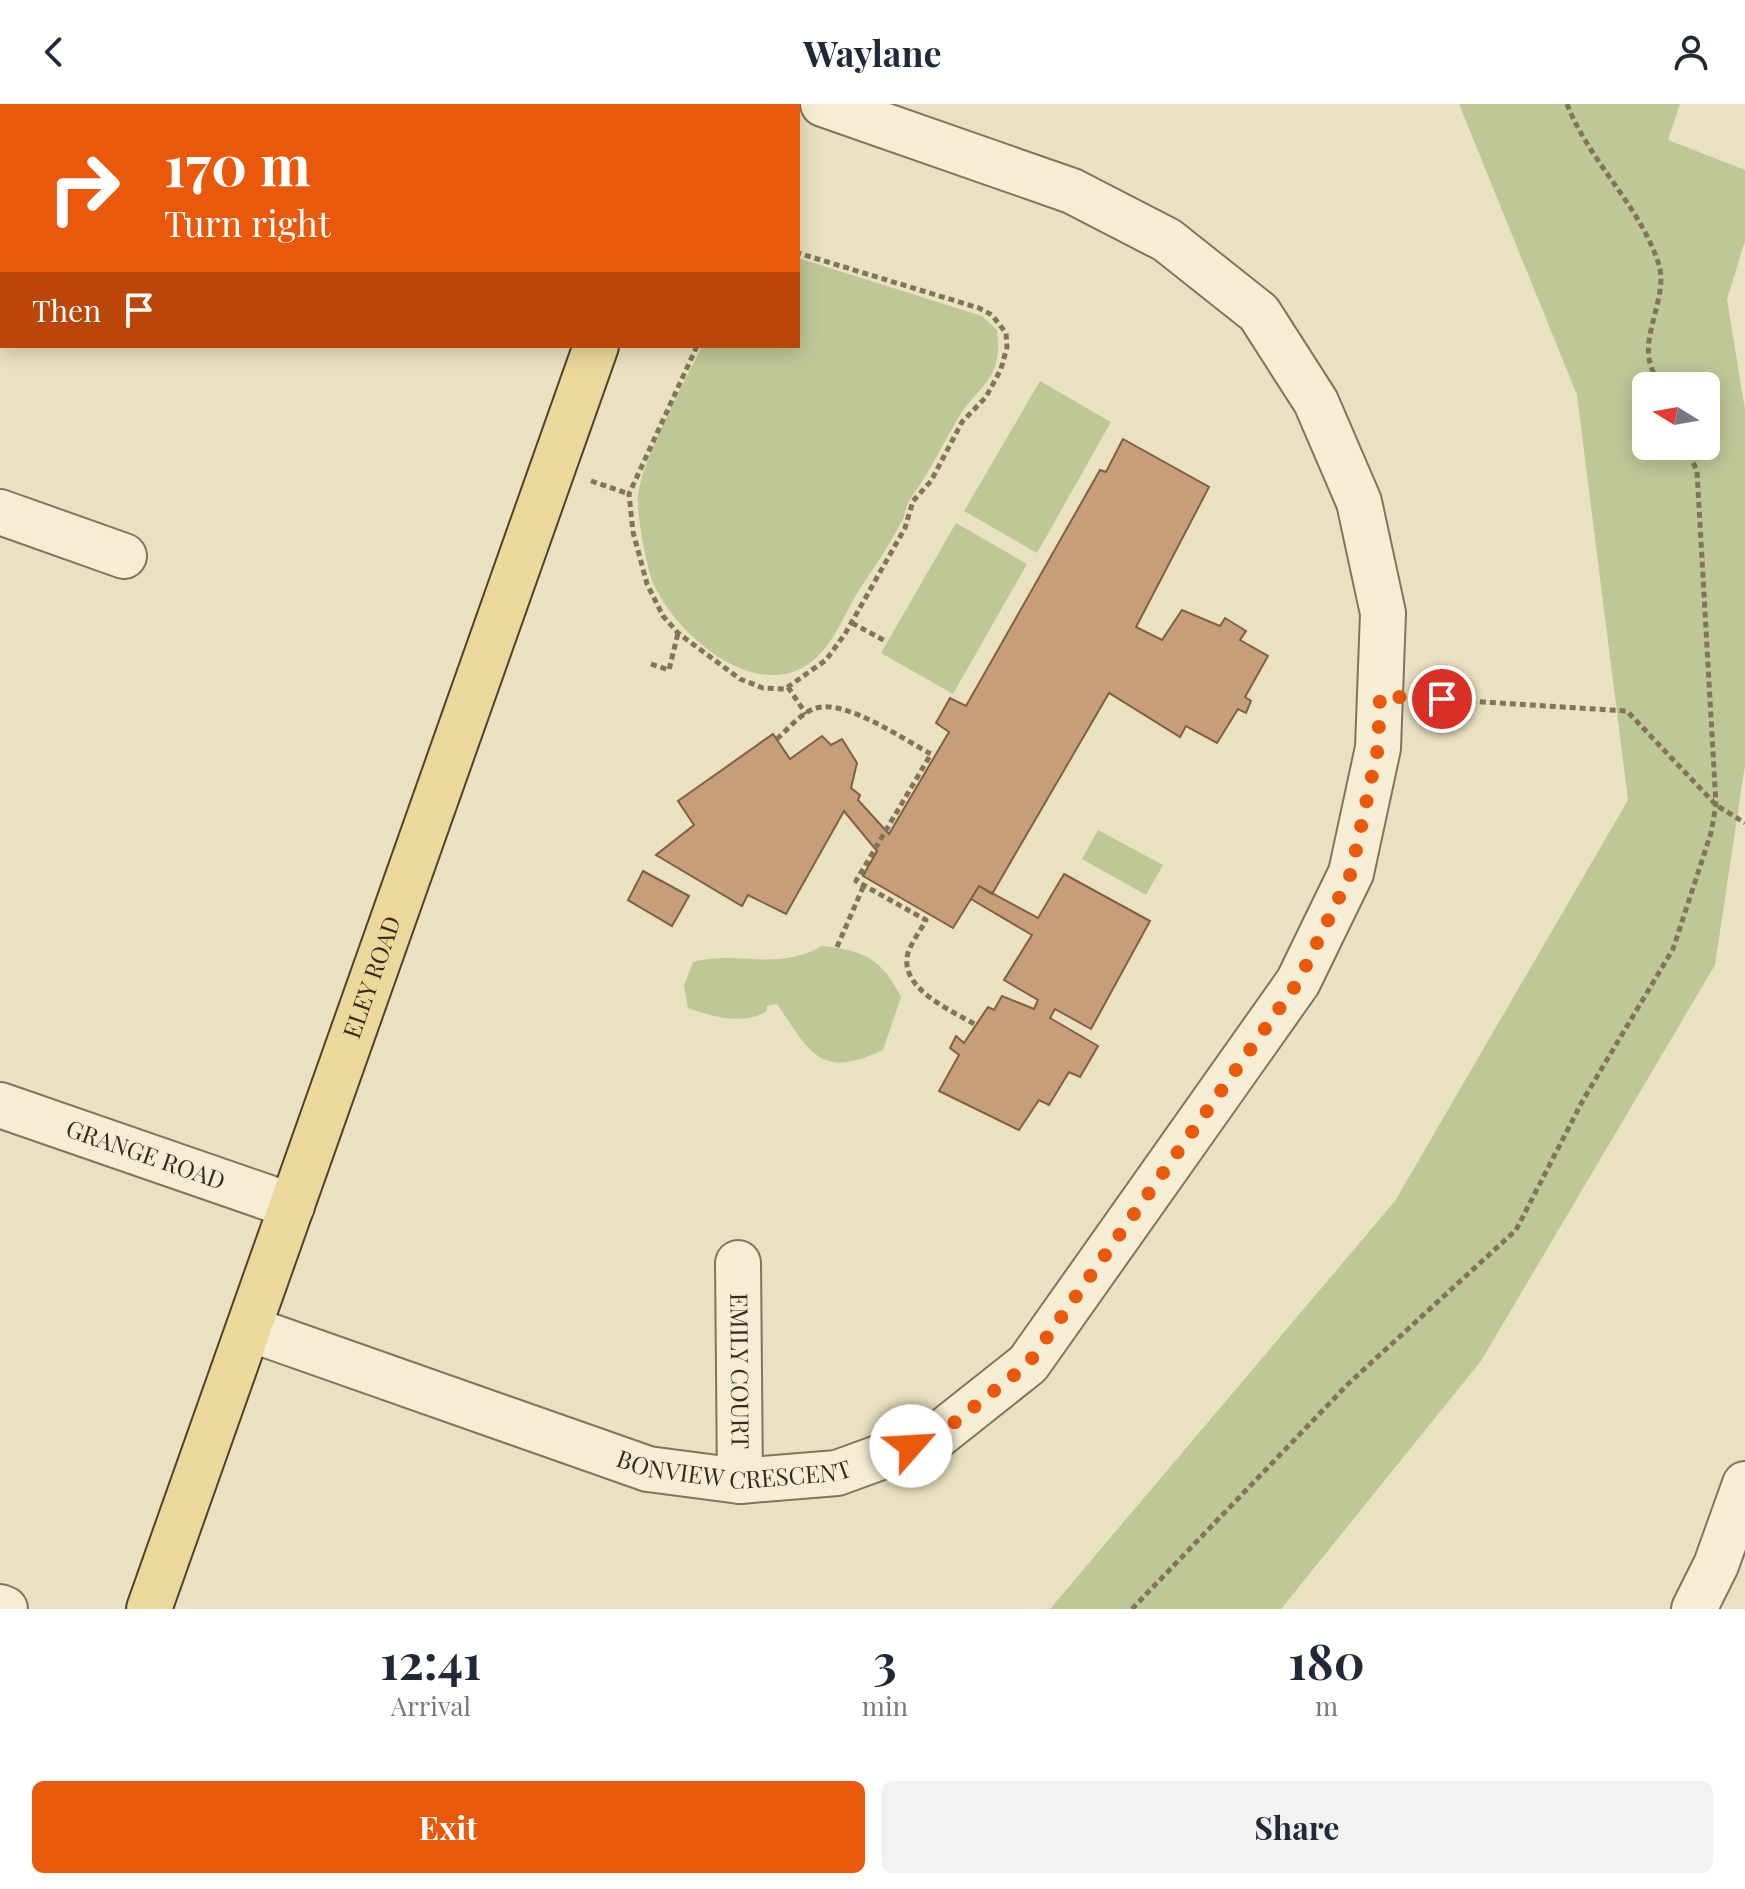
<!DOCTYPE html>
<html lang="en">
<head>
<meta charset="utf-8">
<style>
  :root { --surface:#fff; --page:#f2f2f3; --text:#1f2937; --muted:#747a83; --accent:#ea580c }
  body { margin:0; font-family:"Playfair Display",serif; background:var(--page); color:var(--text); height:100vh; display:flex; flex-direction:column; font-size:30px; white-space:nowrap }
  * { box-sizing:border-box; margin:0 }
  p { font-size:26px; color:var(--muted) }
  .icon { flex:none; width:44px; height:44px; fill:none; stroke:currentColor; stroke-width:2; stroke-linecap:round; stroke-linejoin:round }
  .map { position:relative; height:1505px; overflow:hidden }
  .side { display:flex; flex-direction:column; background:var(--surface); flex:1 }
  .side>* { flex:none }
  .top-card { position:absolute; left:0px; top:0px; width:800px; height:244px; box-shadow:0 4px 20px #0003; background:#ea580c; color:#fff; overflow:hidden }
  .needle { width:52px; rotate:281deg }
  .controls { position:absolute; left:1632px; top:268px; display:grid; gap:16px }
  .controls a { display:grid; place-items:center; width:88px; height:88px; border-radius:12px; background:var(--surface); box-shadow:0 4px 20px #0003; font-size:40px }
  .pin { position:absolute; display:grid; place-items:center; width:68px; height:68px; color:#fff; margin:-34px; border:4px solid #fff; border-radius:50%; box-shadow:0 2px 8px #0007 }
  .me { position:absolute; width:88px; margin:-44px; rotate:64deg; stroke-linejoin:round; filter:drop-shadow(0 0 6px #0008) }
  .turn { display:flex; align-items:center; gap:28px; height:168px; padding:0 32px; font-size:36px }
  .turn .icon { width:104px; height:104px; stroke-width:2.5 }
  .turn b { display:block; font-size:56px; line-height:68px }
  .then { display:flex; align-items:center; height:76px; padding:0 32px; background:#0003; gap:16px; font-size:30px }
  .eta { display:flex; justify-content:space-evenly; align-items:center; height:136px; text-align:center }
  .eta b { font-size:48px; font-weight:700; line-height:56px }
  .action { display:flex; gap:16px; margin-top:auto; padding:16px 32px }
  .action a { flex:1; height:92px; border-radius:12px; background:var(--accent); color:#fff; font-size:32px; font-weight:700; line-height:92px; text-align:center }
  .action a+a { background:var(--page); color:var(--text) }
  header { display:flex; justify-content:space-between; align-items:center; height:104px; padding:0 32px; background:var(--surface); font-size:36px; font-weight:700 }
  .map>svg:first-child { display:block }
</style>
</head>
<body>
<header><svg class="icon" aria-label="back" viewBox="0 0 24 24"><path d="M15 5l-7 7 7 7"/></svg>Waylane<svg class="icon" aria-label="person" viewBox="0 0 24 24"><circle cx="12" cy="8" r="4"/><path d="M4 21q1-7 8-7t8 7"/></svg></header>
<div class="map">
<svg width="1745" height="1505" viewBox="0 0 1745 1505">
  <rect width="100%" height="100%" fill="#eae1c2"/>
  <path fill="#bec897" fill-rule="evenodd" d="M1459,0H1680L1668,36L1745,66V137L1727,195L1745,306V661L1715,861L1481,1257L1281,1505H1050L1395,1097L1628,696L1577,291ZM1706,282V342H1646V282Z
    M798,154L982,212L997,226C1004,277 979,279 957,316C945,336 935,357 923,376C914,391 907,395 904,413C892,437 878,458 863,480C844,508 834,545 804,563C749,594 676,529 654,481C647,466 636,409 638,392C643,351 683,282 702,242H798Z
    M1040,277L1111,318L1037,449L964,407Z
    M956,419L1027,460L953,590L881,549Z
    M1098,726L1163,761L1146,791L1082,755Z
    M822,842C864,846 882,855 901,893L883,946C819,976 810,948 777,900L767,902L766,908C740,921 714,913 688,904L684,882L693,858C737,846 777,868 822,842Z"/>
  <path fill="#c69f7a" stroke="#805f42" stroke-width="2" d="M1123,335L1209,383L1136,523L1162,536L1182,506L1220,522L1225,514L1246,527L1240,536L1268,552L1245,593L1251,597L1246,609L1238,605L1217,639L1186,622L1180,633L1109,589L992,790L979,782L953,824L863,772L877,747L844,707L786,810L748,791L742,802L656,751L694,721L678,697L773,630L790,655L822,632L831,641L842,635L857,659L851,684L860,691L858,696L889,730L949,628L936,619L950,594L966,602L1100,366L1106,368Z
    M643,767L689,792L672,822L628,796Z
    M1064,770L1150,817L1091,925L1055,905L1050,914L1098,942L1080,973L1069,968L1049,1001L1039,996L1019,1026L939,987L959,951L950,944L956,932L964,939L988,903L994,906L1002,892L1034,905L1038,896L1004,876L1032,831L971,795L979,782L1038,814Z"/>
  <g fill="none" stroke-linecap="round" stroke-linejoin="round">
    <g stroke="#83735a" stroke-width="48">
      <g id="minor">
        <path d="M0,408L124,452"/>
        <path id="s1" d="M0,1001L292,1102"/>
        <path id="s2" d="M738,1159L740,1377"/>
        <path id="s3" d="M250,1225L648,1365L740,1377L837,1369L936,1333L1028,1260L1298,878L1351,769L1378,644L1383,509L1359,398L1316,298L1259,209L1167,136L1072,87L823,0"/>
        <path d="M0,1503L5,1505"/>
        <path d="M1694,1505L1716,1461L1745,1380"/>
      </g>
    </g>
    <g stroke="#51412e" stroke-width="48">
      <g id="major">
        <path d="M680,2L681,0"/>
        <path id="s4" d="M149,1505L596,242"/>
      </g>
    </g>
    <path stroke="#83735a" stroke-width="5" stroke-dasharray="6 4" stroke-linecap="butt" d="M1567,0C1590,59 1640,101 1659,161C1668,191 1642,229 1650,259C1652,267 1657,275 1660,282
      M697,242L629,390L633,428L647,480L663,512L678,529L740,575L763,584L785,585L826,556L845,530L905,424L913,397L931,377L962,318L986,293L1001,265L1007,243L1006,229L992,211L979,204L798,149
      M591,377L629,390
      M852,519L887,538
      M651,560L669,566L678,529
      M788,583L806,610
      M1420,594L1627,607L1716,701L1745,719
      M777,635C788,625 802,608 816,604C845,595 905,636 931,650L856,777L926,816C921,826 912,837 908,849C898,885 953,907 976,921
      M837,843L864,781
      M1132,1505L1348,1280L1516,1126L1583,996L1673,845L1711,729L1716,701L1697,367L1686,342"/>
    <use href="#minor" stroke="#f6eed4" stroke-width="44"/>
    <use href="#major" stroke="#ecd89b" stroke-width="44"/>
  </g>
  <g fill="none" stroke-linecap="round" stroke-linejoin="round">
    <path stroke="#ea580c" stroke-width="14" stroke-dasharray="0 25.2" d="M911,1342L936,1333L1028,1260L1298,878L1351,769L1378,644L1380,592L1442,595"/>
  </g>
  <g text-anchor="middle" stroke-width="8" stroke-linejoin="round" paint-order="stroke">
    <g font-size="24" fill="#342a1e" stroke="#f2ebd1">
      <text dy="8" stroke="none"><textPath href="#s4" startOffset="670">ELEY ROAD</textPath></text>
      <text dy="8" stroke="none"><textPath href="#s1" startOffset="154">GRANGE ROAD</textPath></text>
      <text dy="8" stroke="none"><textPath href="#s2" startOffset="108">EMILY COURT</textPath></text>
      <text dy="8" stroke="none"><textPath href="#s3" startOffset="508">BONVIEW CRESCENT</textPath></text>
    </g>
  </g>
</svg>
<div class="controls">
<a><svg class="needle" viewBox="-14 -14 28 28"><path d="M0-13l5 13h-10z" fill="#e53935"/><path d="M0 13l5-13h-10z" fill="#747a83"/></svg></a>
</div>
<div class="pin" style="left:1442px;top:595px;background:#d93025"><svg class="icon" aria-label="arrive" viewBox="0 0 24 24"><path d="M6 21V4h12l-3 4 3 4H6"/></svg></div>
<svg class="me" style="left:911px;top:1342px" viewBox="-20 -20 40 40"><circle r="19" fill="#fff"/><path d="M0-13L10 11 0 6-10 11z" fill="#ea580c"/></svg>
<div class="top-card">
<div class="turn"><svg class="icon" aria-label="right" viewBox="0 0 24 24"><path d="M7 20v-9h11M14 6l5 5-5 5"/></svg><div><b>170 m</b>Turn right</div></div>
<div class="then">Then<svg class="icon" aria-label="arrive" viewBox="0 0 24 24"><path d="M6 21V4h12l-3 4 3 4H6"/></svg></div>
</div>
</div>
<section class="side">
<div class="eta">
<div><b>12:41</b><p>Arrival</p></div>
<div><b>3</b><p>min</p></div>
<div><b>180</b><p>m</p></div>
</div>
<div class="action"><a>Exit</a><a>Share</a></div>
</section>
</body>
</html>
